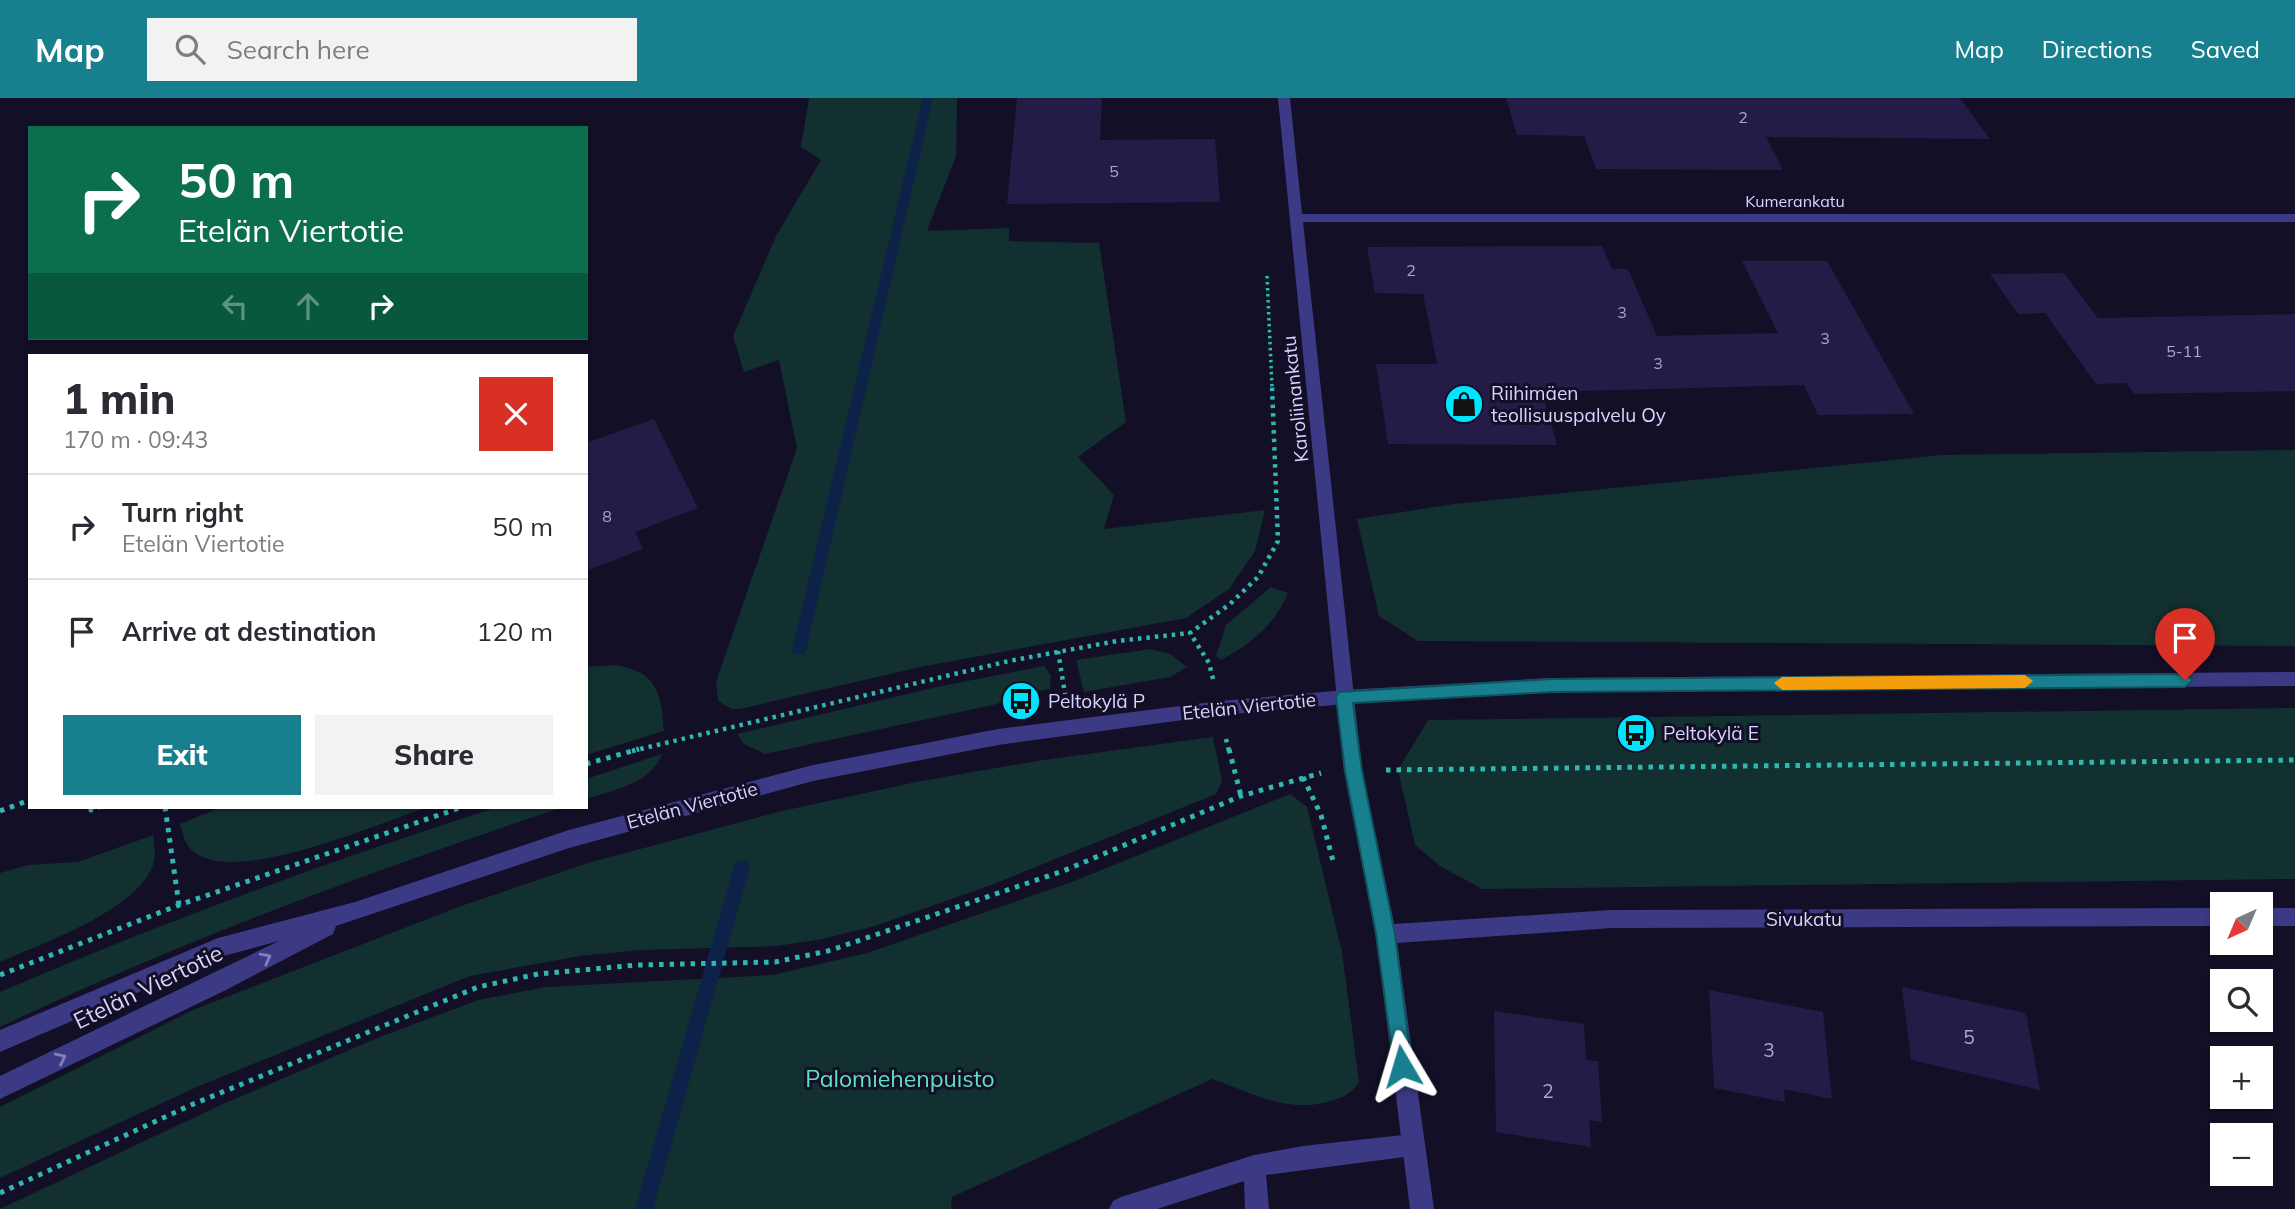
<!DOCTYPE html>
<html lang="en">
<head>
<meta charset="utf-8">
<style>
  :root { --surface:#fff; --page:#f2f2f3; --text:#2b2b33; --muted:#7c7c81; --line:#e1e1e2; --accent:#187f8f }
  body { margin:0; font-family:Mulish,sans-serif; background:var(--page); color:var(--text); height:100vh; display:flex; flex-direction:column; font-size:26px; white-space:nowrap }
  * { box-sizing:border-box; margin:0 }
  p { font-size:23px; color:var(--muted) }
  .icon { flex:none; width:38px; height:38px; fill:none; stroke:currentColor; stroke-width:2; stroke-linecap:round; stroke-linejoin:round }
  .map { position:relative; flex:1; overflow:hidden }
  .panel { position:absolute; left:28px; top:256px; width:560px; height:455px; display:flex; flex-direction:column; background:var(--surface); border-radius:0px; box-shadow:0 2px 5px #0004 }
  .panel>* { flex:none }
  .top-card { position:absolute; left:28px; top:28px; width:560px; height:214px; border-radius:0px; box-shadow:0 2px 5px #0004; background:#0b6e4f; color:#fff; overflow:hidden }
  .needle { width:46px; rotate:224deg }
  .buttons { position:absolute; left:2210px; top:794px; display:grid; gap:14px }
  .buttons a { display:grid; place-items:center; width:63px; height:63px; border-radius:0px; background:var(--surface); box-shadow:0 2px 5px #0004; font-size:35px }
  .pin { position:absolute; display:grid; place-items:center; width:60px; height:60px; color:#fff; margin:-72px -30px; border-radius:50% 50% 50% 0; rotate:-45deg; box-shadow:0 0 7px #0007 }
  .pin .icon { rotate:45deg }
  .me { position:absolute; width:77px; margin:-38px; rotate:353deg; stroke-linejoin:round; filter:drop-shadow(0 0 5px #0008) }
  .turn { display:flex; align-items:center; gap:24px; height:147px; padding:0 35px; font-size:32px }
  .turn .icon { width:91px; height:91px; stroke-width:2.5 }
  .turn b { display:block; font-size:49px; line-height:60px }
  .lanes { display:flex; align-items:center; height:66px; padding:0 35px; background:#0003; justify-content:center; gap:35px; direction:ltr }
  .lanes .off { opacity:.35 }
  .round { display:grid; place-items:center; flex:none; width:74px; height:74px; border-radius:0px; background:var(--page) }
  .overview { display:flex; align-items:center; justify-content:space-between; height:119px; padding:0 35px }
  h1 { font-size:42px; font-weight:800; line-height:52px }
  .action { display:flex; gap:14px; margin-top:auto; padding:14px 35px }
  .action a { flex:1; height:80px; border-radius:0px; background:var(--accent); color:#fff; font-size:28px; font-weight:800; line-height:80px; text-align:center }
  .action a+a { background:var(--page); color:var(--text) }
  ul { padding:0; list-style:none }
  li { display:flex; align-items:center; gap:21px; height:105px; padding:0 35px; border-top:2px solid var(--line) }
  li div { flex:1 }
  li b { display:block; font-size:26px }
  li em { font-style:normal }
  header { display:flex; align-items:center; gap:42px; box-sizing:border-box; height:98px; padding:0 35px; background:var(--accent); color:#fff }
  header strong { font-size:33px }
  nav { display:flex; gap:38px; margin-inline-start:auto; font-size:24px }
  .search { width:490px; height:63px; background:var(--page); display:flex; align-items:center; gap:18px; box-sizing:border-box; padding:0 24px; border-radius:0px; color:var(--muted); font-size:26px }
  .map>svg:first-child { display:block }
</style>
</head>
<body>
<header>
<strong>Map</strong>
<div class="search"><svg class="icon" aria-label="search" viewBox="0 0 24 24"><circle cx="10" cy="10" r="6"/><path d="M15 15l6 6"/></svg>Search here</div>
<nav><a>Map</a><a>Directions</a><a>Saved</a></nav>
</header>
<div class="map">
<svg width="2295" height="1111" viewBox="0 0 2295 1111">
  <rect width="100%" height="100%" fill="#130f26"/>
  <path fill="#12302f" d="M809,0H957L956,58L927,133L1009,130V143L1099,145L1126,324L1078,359L1114,397L1104,431L1265,412L1255,453L1229,491L1186,520L920,569L740,611H732L718,603L716,584L797,350L779,262L744,274L733,238L776,138L821,62L801,49Z
    M2295,352V548L1418,543L1379,518L1357,421L1454,406L1942,357Z
    M1271,489L1288,495C1274,528 1251,546 1221,562L1216,558L1226,527Z
    M1150,551L1170,556L1187,569L1170,579L1084,594L1076,562Z
    M614,567C657,573 661,594 664,633L586,657V569Z
    M1044,568L1051,578L1050,591L1013,597L997,606L765,656L744,646L737,636L937,589Z
    M2295,610V781L1482,791L1440,768L1415,747L1398,672L1428,622Z
    M1213,639L1222,683L1216,696L994,786L875,828L822,841L777,848L641,852L580,858L470,878L199,988L0,1080V1009L193,912L461,808L588,765L782,713L921,683L1043,662Z
    M662,656C650,686 614,692 586,701V681Z
    M1290,696L1307,709L1342,854L1359,984C1350,997 1342,1000 1327,1004C1284,1015 1253,995 1212,981L952,1099L951,1111H0L223,1006L380,939L478,902L546,889L773,877L867,855L1069,785Z
    M222,709H428C379,725 237,788 194,754C185,747 183,737 180,726Z
    M498,709H563C372,773 183,842 0,929V894C163,824 329,763 498,709Z
    M153,737C154,745 156,756 154,764C141,811 41,846 0,864V775L28,767L78,764Z"/>
  <g fill="none" stroke-linecap="round" stroke-linejoin="round">
    <path fill="#0c2248" fill-rule="evenodd" d="M923,0H933L806,552L804,556H794L792,552Z
      M742,762L748,764L750,769L653,1111H635L734,769L736,764Z"/>
  </g>
  <path fill="#241b47" d="M1017,0H1102L1100,42L1215,41L1220,104L1007,106Z
    M1506,0H1960L1990,41L1766,39L1783,72L1596,71L1584,38L1517,37Z
    M1602,148L1612,171H1628L1657,238L1778,235L1742,163H1827L1914,316L1818,317L1804,287L1542,294L1557,347L1388,346L1376,266H1437L1423,196L1375,195L1367,149Z
    M2064,175L2098,220L2295,216V293L2134,296L2126,285L2096,286L2045,215L2018,216L1990,176Z
    M654,321L698,410L635,434L643,451L586,473V345Z
    M1902,889L2026,915L2040,992L1911,962Z
    M1709,892L1823,914L1832,1001L1784,991L1785,1004L1714,990Z
    M1494,913L1584,926L1586,962L1598,963L1602,1024L1589,1022L1591,1049L1496,1034Z"/>
  <g fill="none" stroke-linecap="round" stroke-linejoin="round">
    <path stroke="#2fb8b0" stroke-width="3.5" stroke-dasharray="2.5 3.5" stroke-linecap="butt" d="M1267,178L1272,289"/>
    <path stroke="#2fb8b0" stroke-width="4.5" stroke-dasharray="3.5 5" stroke-linecap="butt" d="M1058,553L1065,596
      M1213,581L1209,565L1190,535L1230,506L1258,479L1278,443L1272,288
      M1226,641L1229,653
      M632,653L1009,563L1117,543L1190,535"/>
    <path stroke="#2fb8b0" stroke-width="5" stroke-dasharray="4.5 6" stroke-linecap="butt" d="M1229,651L1241,698
      M586,666L639,651
      M1386,672L2295,662
      M1303,679L1321,717L1333,763
      M91,709V712L100,709
      M165,709L179,807
      M0,713L30,702
      M0,877L179,807L462,709
      M0,1095L191,1007L478,889L538,876L637,867L775,864L828,853L1063,773L1241,698L1321,675"/>
    <path fill="#3d3a85" fill-rule="evenodd" d="M1412,1036L1420,1039L1423,1047L1420,1055L1412,1058L1266,1077L1269,1111H1245L1244,1083L1157,1111H1109L1113,1103L1121,1099L1254,1057L1303,1048Z"/>
    <path fill="#3d3a85" fill-rule="evenodd" d="M1278,0H1290L1302,116H2295V124H1303L1362,673L1394,826L1612,812L2222,810V828L1612,830L1397,845L1434,1111H1410L1376,836L1344,673Z
      M2261,810H2295V828H2261Z"/>
    <path fill="#3d3a85" fill-rule="evenodd" d="M2295,574V588L1552,594L1345,606L1220,617L998,647L813,683L569,750L336,828L333,836L226,892L0,1001V978L279,843L220,859L0,954V932L218,840L355,804L569,732L813,667L998,631L1220,603L1345,592L1552,580Z"/>
  </g>
  <defs><path id="oneway-chevron" d="M-2-3.5L2.5 0L-2 3.5" fill="none" stroke-width="1.6" stroke-linecap="round" stroke-linejoin="round" transform="scale(1.75)"/></defs>
  <g stroke="#837fbc">
    <use href="#oneway-chevron" transform="translate(266 860) rotate(-28)"/>
    <use href="#oneway-chevron" transform="translate(61 960) rotate(-26)"/>
  </g>
  <path fill="#187f8f" stroke="#10535d" stroke-width="2" d="M2185,576L2193,582L2185,589L1552,594L1353,605L1362,673L1395,836L1412,968L1409,975L1402,978L1395,975L1376,836L1345,673L1336,599L1339,594L1552,581Z"/>
  <path fill="#f59e0b" d="M2025,577L2033,583L2025,590L1782,592L1774,585L1782,579Z"/>
  <defs>
    <g id="shop-disc" transform="scale(2.0125)"><circle r="9.5" fill="#00e5ff" stroke="#130f26"/><path d="M-5-2.5h2.3a2.7 3.5 0 0 1 5.4 0H5L5.5 6h-11ZM-1.5-2.5h3a1.5 2.3 0 0 0-3 0Z" fill="#111"/></g>
    <g id="bus-disc" transform="scale(2.0125)"><circle r="9.5" fill="#00e5ff" stroke="#130f26"/><path d="M-5-6H5V4H4V6H2V4H-2V6H-4V4H-5ZM-3.5-4V0h7V-4ZM-3.5 1.2v1.5H-2V1.2ZM2 1.2v1.5H3.5V1.2Z" fill="#111"/></g>
  </defs>
  <g fill-rule="evenodd">
    <use href="#shop-disc" x="1464" y="306"/>
    <use href="#bus-disc" x="1021" y="603"/>
    <use href="#bus-disc" x="1636" y="635"/>
  </g>
  <g text-anchor="middle" stroke-width="6" stroke-linejoin="round" paint-order="stroke">
    <g font-size="16" fill="#aca6d1">
      <text x="1743" y="25">2</text>
      <text x="1114" y="79">5</text>
      <text x="1411" y="178">2</text>
      <text x="1622" y="220">3</text>
      <text x="1825" y="246">3</text>
      <text x="2184" y="259">5-11</text>
      <text x="1658" y="271">3</text>
      <text x="607" y="424">8</text>
    </g>
    <g font-size="16" fill="#d9d4ff" stroke="#130f26">
      <text x="1795" y="109">Kumerankatu</text>
    </g>
    <g font-size="19" fill="#d9d4ff" stroke="#130f26" text-anchor="start">
      <text x="1491" y="302">Riihimäen<tspan x="1491" dy="22">teollisuuspalvelu Oy</tspan></text>
      <text x="1048" y="610">Peltokylä P</text>
      <text x="1663" y="642">Peltokylä E</text>
    </g>
    <g font-size="19" fill="#d9d4ff" stroke="#130f26">
      <text transform="translate(1295 301) rotate(-96)" y="7">Karoliinankatu</text>
      <text transform="translate(1249 608) rotate(-6)" y="7">Etelän Viertotie</text>
      <text transform="translate(692 707) rotate(-15)" y="7">Etelän Viertotie</text>
      <text x="1804" y="828">Sivukatu</text>
    </g>
    <g font-size="19" fill="#aca6d1">
      <text x="1969" y="946">5</text>
      <text x="1769" y="959">3</text>
      <text x="1548" y="1000">2</text>
    </g>
    <g font-size="23" fill="#d9d4ff" stroke="#130f26">
      <text transform="translate(148 889) rotate(-26)" y="8">Etelän Viertotie</text>
    </g>
    <g font-size="23" fill="#5fe0c0" stroke="#130f26">
      <text x="900" y="989">Palomiehenpuisto</text>
    </g>
  </g>
</svg>
<div class="buttons">
<a><svg class="needle" viewBox="-14 -14 28 28"><path d="M0-13l5 13h-10z" fill="#e53935"/><path d="M0 13l5-13h-10z" fill="#7c7c81"/></svg></a>
<a><svg class="icon" aria-label="search" viewBox="0 0 24 24"><circle cx="10" cy="10" r="6"/><path d="M15 15l6 6"/></svg></a>
<a>+</a>
<a>−</a>
</div>
<div class="pin" style="left:2185px;top:582px;background:#d93025"><svg class="icon" aria-label="arrive" viewBox="0 0 24 24"><path d="M6 21V4h12l-3 4 3 4H6"/></svg></div>
<svg class="me" style="left:1402px;top:968px" viewBox="-20 -20 40 40"><path d="M0-17L14 15 0 8-14 15z" fill="#187f8f" stroke="#fff" stroke-width="4"/></svg>
<div class="top-card">
<div class="turn"><svg class="icon" aria-label="right" viewBox="0 0 24 24"><path d="M7 20v-9h11M14 6l5 5-5 5"/></svg><div><b>50 m</b>Etelän Viertotie</div></div>
<div class="lanes"><svg class="icon off" aria-label="left" viewBox="0 0 24 24"><path d="M17 20v-9H6M10 6l-5 5 5 5"/></svg><svg class="icon off" aria-label="ahead" viewBox="0 0 24 24"><path d="M12 20V5M6 11l6-6 6 6"/></svg><svg class="icon" aria-label="right" viewBox="0 0 24 24"><path d="M7 20v-9h11M14 6l5 5-5 5"/></svg></div>
</div>
<section class="panel">
<div class="overview"><div><h1>1 min</h1><p>170 m · 09:43</p></div><a class="round" style="background:#d93025;color:#fff"><svg class="icon" aria-label="close" viewBox="0 0 24 24"><path d="M6 6l12 12M18 6L6 18"/></svg></a></div>
<ul>
<li><svg class="icon" aria-label="right" viewBox="0 0 24 24"><path d="M7 20v-9h11M14 6l5 5-5 5"/></svg><div><b>Turn right</b><p>Etelän Viertotie</p></div><em>50 m</em></li>
<li><svg class="icon" aria-label="arrive" viewBox="0 0 24 24"><path d="M6 21V4h12l-3 4 3 4H6"/></svg><div><b>Arrive at destination</b></div><em>120 m</em></li>
</ul>
<div class="action"><a>Exit</a><a>Share</a></div>
</section>
</div>
</body>
</html>
